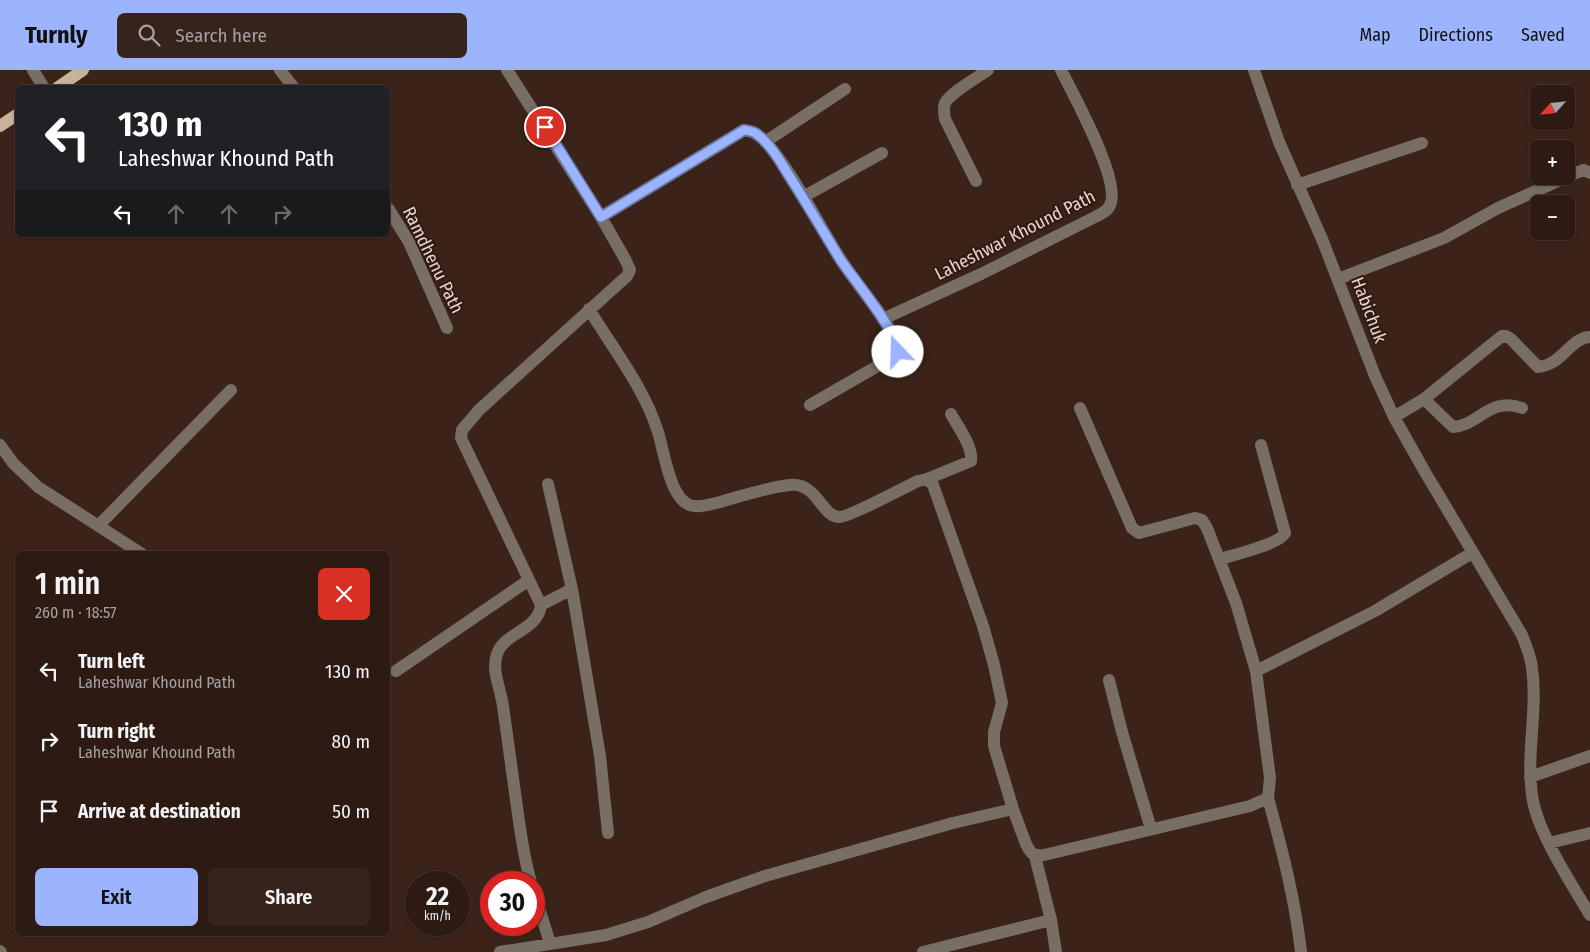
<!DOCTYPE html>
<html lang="en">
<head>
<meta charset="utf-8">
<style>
  :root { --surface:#2d1a13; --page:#35231c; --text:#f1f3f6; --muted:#a7a1a0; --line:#483833; --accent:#9cb4fd }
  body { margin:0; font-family:"Fira Sans Condensed",sans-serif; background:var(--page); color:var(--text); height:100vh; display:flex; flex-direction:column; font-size:19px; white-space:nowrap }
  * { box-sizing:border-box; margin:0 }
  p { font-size:16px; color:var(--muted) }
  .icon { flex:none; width:28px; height:28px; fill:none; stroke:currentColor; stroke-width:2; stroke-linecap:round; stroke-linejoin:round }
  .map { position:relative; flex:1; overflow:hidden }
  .drawer { position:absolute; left:15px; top:481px; width:375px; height:385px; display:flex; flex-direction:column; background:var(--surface); border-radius:8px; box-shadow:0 1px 4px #0004,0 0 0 1px var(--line) }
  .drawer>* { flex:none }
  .guide { position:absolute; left:15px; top:15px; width:375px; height:152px; border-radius:8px; box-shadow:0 1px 4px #0004,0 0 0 1px var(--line); background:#202124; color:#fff; overflow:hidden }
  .needle { width:32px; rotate:243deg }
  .controls { position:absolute; left:1530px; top:15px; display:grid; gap:10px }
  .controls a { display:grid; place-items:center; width:45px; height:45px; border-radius:8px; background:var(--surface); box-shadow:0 1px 4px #0004,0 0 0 1px var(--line); font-size:25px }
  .speed { position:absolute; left:405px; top:801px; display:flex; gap:10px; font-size:25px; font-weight:700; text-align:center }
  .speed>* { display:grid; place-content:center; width:65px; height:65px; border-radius:50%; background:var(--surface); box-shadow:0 1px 4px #0004,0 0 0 1px var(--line); line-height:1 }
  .speed small { font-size:12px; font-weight:400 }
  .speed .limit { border:8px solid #d22; background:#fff; color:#111 }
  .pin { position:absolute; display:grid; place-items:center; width:42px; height:42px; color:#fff; margin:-21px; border:2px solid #fff; border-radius:50%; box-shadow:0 1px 5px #0007 }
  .me { position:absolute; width:55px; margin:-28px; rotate:339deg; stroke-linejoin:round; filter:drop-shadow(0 0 4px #0008) }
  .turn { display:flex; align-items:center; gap:18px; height:105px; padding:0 20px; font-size:22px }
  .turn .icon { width:65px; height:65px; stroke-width:2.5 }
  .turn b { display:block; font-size:35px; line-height:42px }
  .lanes { display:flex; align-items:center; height:48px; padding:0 20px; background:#0003; justify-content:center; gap:25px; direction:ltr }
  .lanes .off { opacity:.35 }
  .round { display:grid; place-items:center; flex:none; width:52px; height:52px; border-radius:8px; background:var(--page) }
  .summary { display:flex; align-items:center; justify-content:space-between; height:85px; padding:0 20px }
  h1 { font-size:30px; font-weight:600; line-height:38px }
  .action { display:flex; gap:10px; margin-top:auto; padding:10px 20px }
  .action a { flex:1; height:58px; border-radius:8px; background:var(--accent); color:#111; font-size:20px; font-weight:600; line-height:58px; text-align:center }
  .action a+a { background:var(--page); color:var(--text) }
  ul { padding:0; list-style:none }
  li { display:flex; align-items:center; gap:15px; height:70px; padding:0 20px }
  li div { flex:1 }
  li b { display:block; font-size:19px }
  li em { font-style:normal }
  header { display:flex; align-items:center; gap:30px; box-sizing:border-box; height:70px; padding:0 25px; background:var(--accent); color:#111 }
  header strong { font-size:24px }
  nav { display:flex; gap:28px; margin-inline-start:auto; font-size:18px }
  .search { width:350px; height:45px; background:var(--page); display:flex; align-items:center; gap:12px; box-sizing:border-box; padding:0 18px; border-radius:8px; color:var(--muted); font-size:19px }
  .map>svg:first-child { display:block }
</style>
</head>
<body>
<header>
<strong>Turnly</strong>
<div class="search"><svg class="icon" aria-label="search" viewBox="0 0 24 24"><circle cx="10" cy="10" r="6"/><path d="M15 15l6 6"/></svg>Search here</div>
<nav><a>Map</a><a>Directions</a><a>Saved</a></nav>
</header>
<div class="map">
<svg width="1590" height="882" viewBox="0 0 1590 882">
  <rect width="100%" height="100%" fill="#3c2319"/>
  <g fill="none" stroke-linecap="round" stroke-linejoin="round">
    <path stroke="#796e63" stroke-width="12" d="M33,0L44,18
      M280,0L294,18
      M507,0L601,147L625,189L630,200L627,206L479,340L462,360L461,368L541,535C538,561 504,562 497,584C491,600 501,620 503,636C507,667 512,699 516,730C520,758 523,786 531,812
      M1254,0L1279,72L1322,169L1375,306L1394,347L1425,402L1522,565C1526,576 1531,586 1532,598C1538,640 1526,683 1532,725C1536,760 1571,813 1590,845
      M765,72L845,19
      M976,111L945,49C944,43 943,38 945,33C950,23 978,7 988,0
      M1297,115L1422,73
      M803,127L882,83
      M388,138L409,172L447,258
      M601,147L744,60C753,61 758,64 764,70C796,106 817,153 843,193C861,221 886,246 899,277L898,282L895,286L810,335
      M1338,209L1444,168L1498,138L1578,102L1584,100L1590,103
      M589,239C613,279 644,317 658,362C664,380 670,434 694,436C703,437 712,434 720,432C742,426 768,417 790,415C817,412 821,446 839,447C848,448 905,417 918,411L927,409L933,415L983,556L994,595L1002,633L994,662V676L1013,739L1026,774C1031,784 1033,786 1044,785L1250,736L1268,728L1270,708L1256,601L1236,533L1207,458L1202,450L1195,448L1139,463L1132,458L1080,338
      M883,249L981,204L1095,147C1101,144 1108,141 1110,135C1122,112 1073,24 1061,0
      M1424,329L1453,357C1478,356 1490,326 1522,338
      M1394,347L1424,329L1502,266H1506L1511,269L1538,297C1561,296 1571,267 1590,267
      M0,375L13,393L38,417L142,484
      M927,409L971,391C973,376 958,357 951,344
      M99,455L231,320
      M1220,489C1233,485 1280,474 1285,463L1261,375
      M572,519L600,686L608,763
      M541,535L572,519L548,414
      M396,601L529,510
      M1256,601L1375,541L1472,483
      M1109,610L1122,662L1151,759
      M1530,707L1590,686
      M1268,728C1282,779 1295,829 1301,882
      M1549,773L1590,763
      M1035,786L1051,850L1056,882
      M534,822L550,873
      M0,881L1,882
      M500,882L606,865L648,852L706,827L765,806L953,753L1013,739
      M923,882L1051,850"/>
    <path stroke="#c7b29b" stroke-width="12" d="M57,18L83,0
      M0,56L18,44"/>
  </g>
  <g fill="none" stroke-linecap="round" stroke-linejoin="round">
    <g stroke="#6575a4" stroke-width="12">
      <path id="route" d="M545,57L601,147L744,60C750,61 754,61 758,65C771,75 780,91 788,104C806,132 823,161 840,189C851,206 901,266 898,282"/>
    </g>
    <use href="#route" stroke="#9cb4fd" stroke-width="9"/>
  </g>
  <g text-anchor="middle" stroke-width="4" stroke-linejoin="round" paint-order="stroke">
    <g font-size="18" fill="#e6d5ce" stroke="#311a10">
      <text transform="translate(1015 165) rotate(-27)" y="6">Laheshwar Khound Path</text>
      <text transform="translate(433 190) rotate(64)" y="6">Ramdhenu Path</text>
      <text transform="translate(1369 240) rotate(69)" y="6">Habichuk</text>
    </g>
  </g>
</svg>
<div class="controls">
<a><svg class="needle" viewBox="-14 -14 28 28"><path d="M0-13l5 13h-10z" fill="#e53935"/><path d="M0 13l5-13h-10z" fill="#a7a1a0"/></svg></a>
<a>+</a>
<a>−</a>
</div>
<div class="speed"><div>22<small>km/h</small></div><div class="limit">30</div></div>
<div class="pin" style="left:545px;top:57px;background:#d93025"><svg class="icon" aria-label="arrive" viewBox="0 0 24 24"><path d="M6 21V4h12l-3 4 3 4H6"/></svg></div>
<svg class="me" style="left:898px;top:282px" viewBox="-20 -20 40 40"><circle r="19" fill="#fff"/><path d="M0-13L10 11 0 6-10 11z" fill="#9cb4fd"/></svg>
<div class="guide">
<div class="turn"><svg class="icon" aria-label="left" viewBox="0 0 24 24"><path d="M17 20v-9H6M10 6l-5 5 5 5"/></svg><div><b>130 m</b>Laheshwar Khound Path</div></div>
<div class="lanes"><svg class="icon" aria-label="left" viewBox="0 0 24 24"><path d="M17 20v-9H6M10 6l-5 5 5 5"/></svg><svg class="icon off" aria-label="ahead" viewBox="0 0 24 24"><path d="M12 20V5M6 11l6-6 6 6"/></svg><svg class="icon off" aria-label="ahead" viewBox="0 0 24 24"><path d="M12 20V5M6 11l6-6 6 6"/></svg><svg class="icon off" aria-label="right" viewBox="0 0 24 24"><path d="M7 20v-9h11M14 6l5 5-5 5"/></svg></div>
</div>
<section class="drawer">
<div class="summary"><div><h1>1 min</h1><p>260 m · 18:57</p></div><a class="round" style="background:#d93025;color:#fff"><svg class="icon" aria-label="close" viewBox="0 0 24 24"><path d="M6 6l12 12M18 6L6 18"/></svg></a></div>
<ul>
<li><svg class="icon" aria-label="left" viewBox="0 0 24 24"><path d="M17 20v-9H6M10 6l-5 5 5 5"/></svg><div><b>Turn left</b><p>Laheshwar Khound Path</p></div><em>130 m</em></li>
<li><svg class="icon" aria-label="right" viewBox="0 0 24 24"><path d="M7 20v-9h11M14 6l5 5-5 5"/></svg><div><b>Turn right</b><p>Laheshwar Khound Path</p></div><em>80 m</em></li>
<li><svg class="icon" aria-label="arrive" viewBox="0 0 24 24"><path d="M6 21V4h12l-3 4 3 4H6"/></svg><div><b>Arrive at destination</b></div><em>50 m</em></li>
</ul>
<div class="action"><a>Exit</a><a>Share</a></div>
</section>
</div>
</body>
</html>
